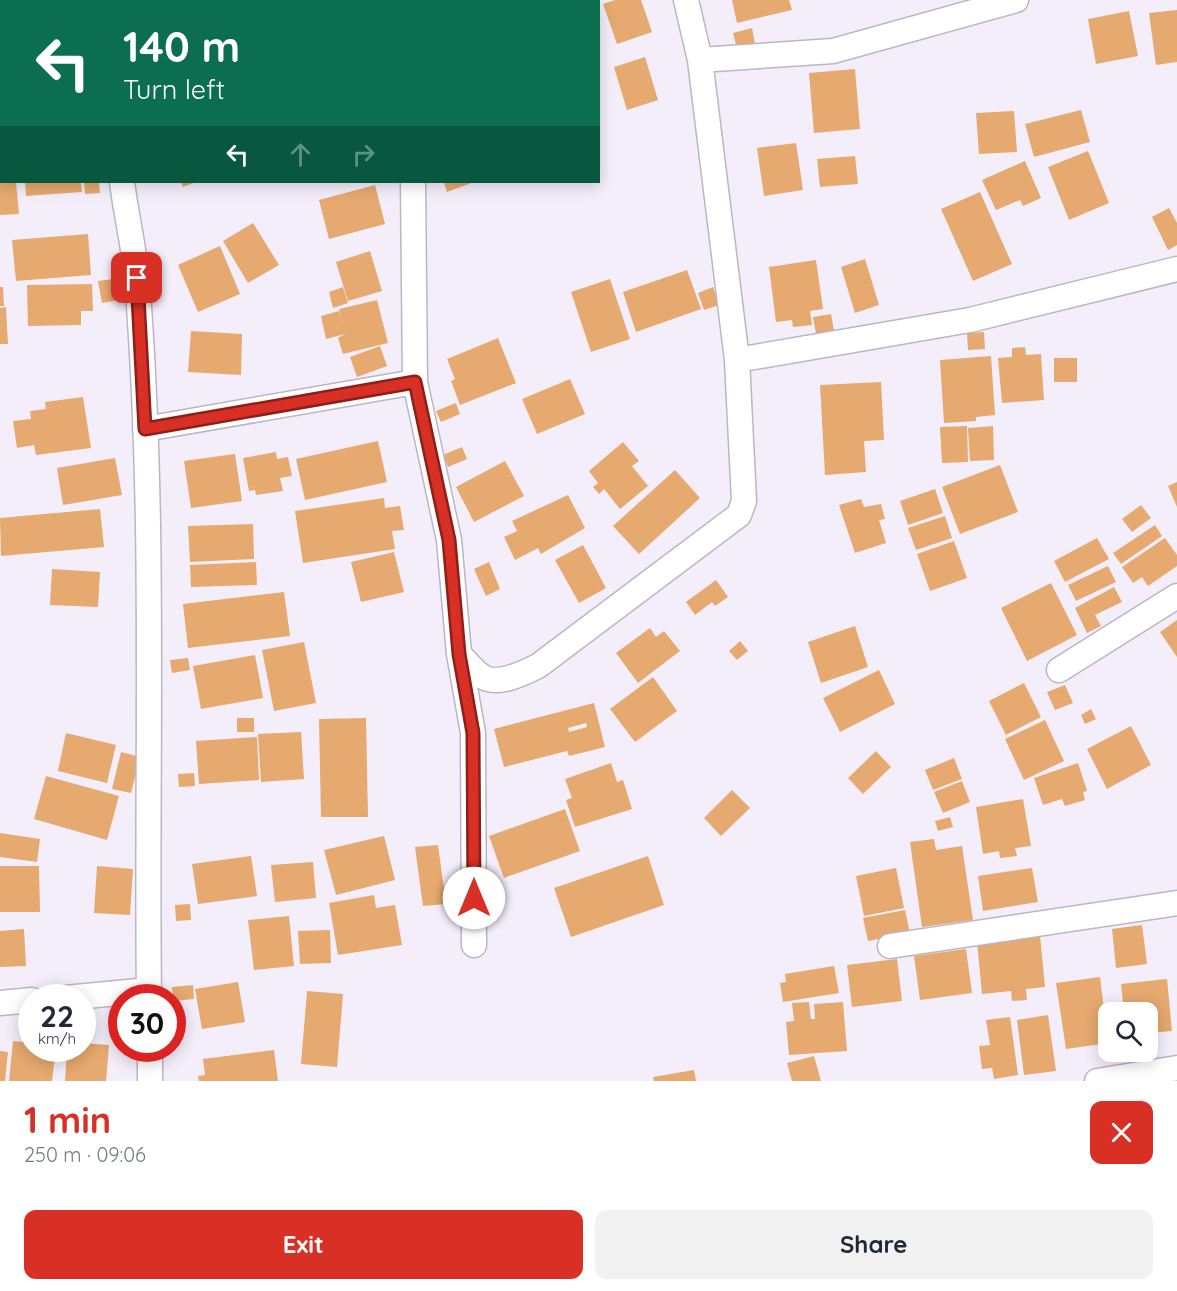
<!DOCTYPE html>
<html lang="en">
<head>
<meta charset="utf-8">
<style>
  :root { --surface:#fff; --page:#f2f2f3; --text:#1f2937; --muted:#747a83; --accent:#d93025 }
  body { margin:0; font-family:Quicksand,sans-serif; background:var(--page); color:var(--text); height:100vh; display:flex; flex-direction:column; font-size:22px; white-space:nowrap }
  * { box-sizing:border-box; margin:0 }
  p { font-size:20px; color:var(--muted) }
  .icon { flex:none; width:33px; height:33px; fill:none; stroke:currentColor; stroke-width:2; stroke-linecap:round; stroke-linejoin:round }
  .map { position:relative; height:1081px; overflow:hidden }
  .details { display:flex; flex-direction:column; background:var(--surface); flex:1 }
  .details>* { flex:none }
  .hud { position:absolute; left:0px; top:0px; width:600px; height:183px; box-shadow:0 3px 15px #0003; background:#0b6e4f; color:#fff; overflow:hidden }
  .tools { position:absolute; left:1098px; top:1002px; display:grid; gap:12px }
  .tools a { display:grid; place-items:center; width:60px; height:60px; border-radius:12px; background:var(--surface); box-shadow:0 3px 15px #0003; font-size:30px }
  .speed { position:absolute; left:18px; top:984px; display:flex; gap:12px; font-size:30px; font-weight:700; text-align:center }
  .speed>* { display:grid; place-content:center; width:78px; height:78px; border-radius:50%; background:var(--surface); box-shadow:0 3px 15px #0003; line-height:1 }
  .speed small { font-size:15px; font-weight:400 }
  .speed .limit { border:9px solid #d22; background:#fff; color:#111 }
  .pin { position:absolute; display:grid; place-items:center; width:51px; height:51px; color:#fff; margin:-26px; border-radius:12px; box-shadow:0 3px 9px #0006 }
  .me { position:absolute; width:66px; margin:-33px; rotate:0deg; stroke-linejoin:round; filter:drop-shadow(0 0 4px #0008) }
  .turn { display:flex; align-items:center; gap:21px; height:126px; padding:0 24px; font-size:27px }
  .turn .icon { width:78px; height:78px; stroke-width:2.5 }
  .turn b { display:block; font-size:42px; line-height:51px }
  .lanes { display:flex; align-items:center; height:57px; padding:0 24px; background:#0003; justify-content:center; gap:30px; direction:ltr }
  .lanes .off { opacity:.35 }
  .round { display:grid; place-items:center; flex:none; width:63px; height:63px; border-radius:12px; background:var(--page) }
  .headline { display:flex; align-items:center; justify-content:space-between; height:102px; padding:0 24px }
  h1 { font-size:36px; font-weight:800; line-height:45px; color:var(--accent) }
  .primary-button { display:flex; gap:12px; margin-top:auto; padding:12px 24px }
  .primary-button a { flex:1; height:69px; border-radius:12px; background:var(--accent); color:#fff; font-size:24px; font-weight:800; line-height:69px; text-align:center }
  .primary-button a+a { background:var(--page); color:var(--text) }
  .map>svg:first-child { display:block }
</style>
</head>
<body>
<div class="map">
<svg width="1177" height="1081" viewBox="0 0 1177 1081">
  <rect width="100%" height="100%" fill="#f4eefb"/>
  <path fill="#e6a96f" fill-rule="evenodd" d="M615,0H641L652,32L617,44L603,4Z
    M732,0H789L792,10L737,23Z
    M1177,10V62L1156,65L1149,13Z
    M1129,11L1138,56L1096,64L1088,19Z
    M752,28L755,44L737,48L733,33Z
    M645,57L658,100L627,110L614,67Z
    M855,69L860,129L814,133L809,73Z
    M1081,110L1090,142L1034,157L1025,124Z
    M1014,111L1017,152L979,154L976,113Z
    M796,143L803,190L764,196L757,148Z
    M1088,151L1109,203L1069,220L1048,167Z
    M855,156L858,184L820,187L817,159Z
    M1025,161L1041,198L1023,206L1020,200L996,210L982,180Z
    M0,182H16L19,214L0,215Z
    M25,182H81L82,192L26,196Z
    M84,182H99L100,193L85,194Z
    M181,182H196L183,187Z
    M444,182H474L447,192Z
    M375,185L385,224L329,239L319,200Z
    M980,192L1012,264L973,281L941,209Z
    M1169,208L1177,223V245L1168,250L1152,217Z
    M253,223L279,265L248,283L223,241Z
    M88,234L91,275L16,281L12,240Z
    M220,246L240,294L198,312L178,265Z
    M370,251L382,291L348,301L336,262Z
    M865,259L879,305L855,313L841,267Z
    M816,260L823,309L810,311L812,325L793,327L792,320L776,322L769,267Z
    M687,270L701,309L636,332L623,292Z
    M121,278L124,299L102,303L98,281Z
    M610,279L630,339L591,352L571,292Z
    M92,284L93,311H81V325L28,326L27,285Z
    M0,287H3L4,306H0Z
    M343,287L348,303L333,308L329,292Z
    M713,287L719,305L704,310L698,293Z
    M377,300L388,343L343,354L338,338L345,334L326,339L321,316L339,311L343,325L339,309Z
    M6,307L8,344H0V308Z
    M831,314L835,336L817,339L813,317Z
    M191,331L242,334L241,375L188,372Z
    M984,332L985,349L968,350L967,333Z
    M498,338L516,383L460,405L451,381L455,379L447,359Z
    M380,346L387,366L357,377L350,357Z
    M1025,347L1026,355L1041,354L1044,400L1002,403L998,358L1012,357V348Z
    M991,356L995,415L976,417V421L944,423L940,360Z
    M1054,358H1077V382H1054Z
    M570,379L585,414L537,434L522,399Z
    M881,382L884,440L864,441L866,472L825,475L820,385Z
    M83,397L91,448L36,455L34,445L17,448L13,421L31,419L30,411L46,409L45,402Z
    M456,403L460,414L441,422L436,411Z
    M967,426L968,462L942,463L940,427Z
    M993,426L994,460L970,461L968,428Z
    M378,441L387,482L305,500L296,459Z
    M623,442L639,461L632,466L648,486L620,509L604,489L599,494L593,487L598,483L589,471Z
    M462,447L467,459L448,467L443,455Z
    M276,452L277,459L288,457L292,476L280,478L283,491L256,495L255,490L249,491L243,458Z
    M235,454L242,501L191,508L184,461Z
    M115,458L122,495L63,505L57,468Z
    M505,461L524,496L474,522L456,487Z
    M1000,465L1018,512L960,534L942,487Z
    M675,470L700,498L639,554L613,526Z
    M1177,482V507L1168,486Z
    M935,489L943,513L908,525L900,501Z
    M568,495L585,528L541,554L538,548L515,560L504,537L517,531L512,521Z
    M384,498L385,508L400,506L404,530L392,531L395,549L303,563L295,511Z
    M861,499L864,507L881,504L885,519L879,520L886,543L855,553L839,505Z
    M1141,505L1151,518L1132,532L1122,519Z
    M100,509L104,547L1,556L0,518Z
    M945,516L952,538L916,550L908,528Z
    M253,524L254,559L190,562L188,526Z
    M1155,525L1162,536L1121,564L1113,553Z
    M1097,538L1109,559L1065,582L1054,561Z
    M1165,538L1177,555V566L1148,586L1142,577L1133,583L1122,567Z
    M954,541L967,578L930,591L917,554Z
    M583,545L606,588L579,603L555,560Z
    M394,552L404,592L361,602L351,562Z
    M256,562L257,585L191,587L190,565Z
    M489,562L500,589L486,596L474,569Z
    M1108,566L1116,582L1076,601L1068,585Z
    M52,569L100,572L98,607L50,605Z
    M716,580L728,597L715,606L712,602L695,615L686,602Z
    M1051,583L1077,635L1027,661L1001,608Z
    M1114,587L1122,602L1095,615L1101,626L1087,633L1075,608Z
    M284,592L290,636L188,648L183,604Z
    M1177,620V657L1160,632Z
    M855,626L868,667L821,683L808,642Z
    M650,628L656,637L664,631L680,651L638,683L616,653Z
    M740,641L748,651L737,660L729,651Z
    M304,642L316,703L274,711L262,650Z
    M255,655L263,698L201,709L193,666Z
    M188,658L190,670L172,673L170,660Z
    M879,670L895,704L840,732L823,698Z
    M653,677L677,711L635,742L610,709Z
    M1024,683L1041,717L1006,735L989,701Z
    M1065,685L1073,703L1055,710L1047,692Z
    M594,703L605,747L569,756L567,751L504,767L494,729ZM586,723L587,727L569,732L568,728Z
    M1091,709L1096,719L1085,724L1081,715Z
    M237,718H254V732H237Z
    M366,718L368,817H321L319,719Z
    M1045,720L1064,761L1024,780L1005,739Z
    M1131,726L1151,765L1107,789L1087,749Z
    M301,732L304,779L261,782L258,734Z
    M66,733L116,745L107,783L58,771Z
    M257,737L259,780L199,784L196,741Z
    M876,751L891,767L863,794L848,778Z
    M121,752L140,757L131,793L112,789Z
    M954,758L962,779L933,790L925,770Z
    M611,763L617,782L623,780L632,809L575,827L566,800L572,798L565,779Z
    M1078,763L1087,791L1083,792L1085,800L1065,806L1062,799L1043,805L1034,778Z
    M194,773L195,786L179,787L178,774Z
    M46,776L119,796L107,840L34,819Z
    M962,781L970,802L943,813L934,792Z
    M732,790L750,808L721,836L704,818Z
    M1023,799L1031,846L1015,848L1017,856L1000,858L999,851L983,854L976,807Z
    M565,809L580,851L504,878L489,836Z
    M950,817L953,827L938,831L935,821Z
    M0,833L40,839L37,862L0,857Z
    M384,836L395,880L336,895L324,850Z
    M934,839L936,850L962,846L973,920L922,927L910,842Z
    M438,845L446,904L423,906L415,847Z
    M251,856L257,896L198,904L192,864Z
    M648,856L664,905L571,937L554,888Z
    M313,862L316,898L275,902L271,865Z
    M0,866H39L40,912H0Z
    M97,866L133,869L130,915L94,913Z
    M896,868L904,908L864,916L856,876Z
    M1032,868L1038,902L983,911L978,876Z
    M374,895L376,908L395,905L402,945L338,955L329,903Z
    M190,904L191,920L176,921L175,905Z
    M905,910L910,933L868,941L863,918Z
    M289,916L294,966L254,970L248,920Z
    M1142,925L1147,964L1116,968L1112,929Z
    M24,929L26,966L0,967V931Z
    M330,930L331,963L300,964L298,931Z
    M1040,936L1045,987L1026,989L1027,1000L1012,1001L1011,991L982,994L977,942Z
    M966,949L972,993L920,1000L914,956Z
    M897,959L902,1001L852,1007L847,965Z
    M834,966L839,993L783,1002L780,983L786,982L785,974Z
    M1100,977L1108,1043L1066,1049L1056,983Z
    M1167,979L1172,1031L1148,1033V1012H1124L1121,984Z
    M238,982L245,1022L202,1029L195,989Z
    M193,985L194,999L173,1001L172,987Z
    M307,991L343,994L337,1067L301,1064Z
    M809,1002L811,1019H815L814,1004L843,1002L847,1051L789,1055L786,1022L794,1021L792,1003Z
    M1048,1015L1056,1071L1024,1075L1017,1020Z
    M1010,1017L1018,1075L994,1079L992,1068L982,1069L979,1046L990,1045L986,1020Z
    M13,1041L32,1043V1048H56L52,1081H9Z
    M82,1043L109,1045L106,1081H65L67,1048H82Z
    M274,1050L278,1081H199L198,1076L205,1075L203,1059Z
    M0,1051L8,1052L5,1081H0Z
    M814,1056L821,1081H792L787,1063Z
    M694,1070L696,1081H654L653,1077Z"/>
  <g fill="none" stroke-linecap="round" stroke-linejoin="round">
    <g stroke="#bcb6c2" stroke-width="27">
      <path id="street" d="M404,0V2
        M119,2V0
        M700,60L833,51L1016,0
        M122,182C126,214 134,247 137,280C156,519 146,758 149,998
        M413,182L415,382L449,540L459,654L473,733L474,945
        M737,360L970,320L1177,269
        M145,429L415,382
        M459,654C466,661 474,672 483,677C498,686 524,673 538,666L739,515L744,501L737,360L700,60L686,0
        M1059,670L1177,596
        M890,946L1177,903
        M65,998L149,990
        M0,1003L32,1000
        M150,1048V1081
        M1097,1081L1177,1068"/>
    </g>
    <use href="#street" stroke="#fff" stroke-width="24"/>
  </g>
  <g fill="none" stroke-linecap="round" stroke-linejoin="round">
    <g stroke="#8d1f18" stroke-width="15">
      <path id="route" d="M137,278L145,429L415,382L449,540L459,654L473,733L474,898"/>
    </g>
    <use href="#route" stroke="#d93025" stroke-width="10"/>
  </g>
</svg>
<div class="tools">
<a><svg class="icon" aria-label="search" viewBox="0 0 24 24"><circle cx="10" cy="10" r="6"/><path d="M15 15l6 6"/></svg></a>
</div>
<div class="speed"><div>22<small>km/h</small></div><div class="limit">30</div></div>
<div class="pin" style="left:137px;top:278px;background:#d93025"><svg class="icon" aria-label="arrive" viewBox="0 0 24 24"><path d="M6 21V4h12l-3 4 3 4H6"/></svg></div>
<svg class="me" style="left:474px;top:898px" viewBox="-20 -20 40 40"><circle r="19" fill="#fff"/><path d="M0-13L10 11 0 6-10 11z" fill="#d93025"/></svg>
<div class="hud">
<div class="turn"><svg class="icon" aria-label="left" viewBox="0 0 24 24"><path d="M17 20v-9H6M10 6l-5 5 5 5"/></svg><div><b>140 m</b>Turn left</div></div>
<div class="lanes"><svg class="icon" aria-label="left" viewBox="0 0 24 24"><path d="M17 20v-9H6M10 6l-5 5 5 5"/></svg><svg class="icon off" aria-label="ahead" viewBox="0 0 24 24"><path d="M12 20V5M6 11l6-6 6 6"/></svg><svg class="icon off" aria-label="right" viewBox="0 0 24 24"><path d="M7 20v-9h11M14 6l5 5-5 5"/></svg></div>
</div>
</div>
<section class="details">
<div class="headline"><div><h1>1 min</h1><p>250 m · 09:06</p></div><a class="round" style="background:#d93025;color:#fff"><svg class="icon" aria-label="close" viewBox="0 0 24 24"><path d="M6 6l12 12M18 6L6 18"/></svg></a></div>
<div class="primary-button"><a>Exit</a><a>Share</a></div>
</section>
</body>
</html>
